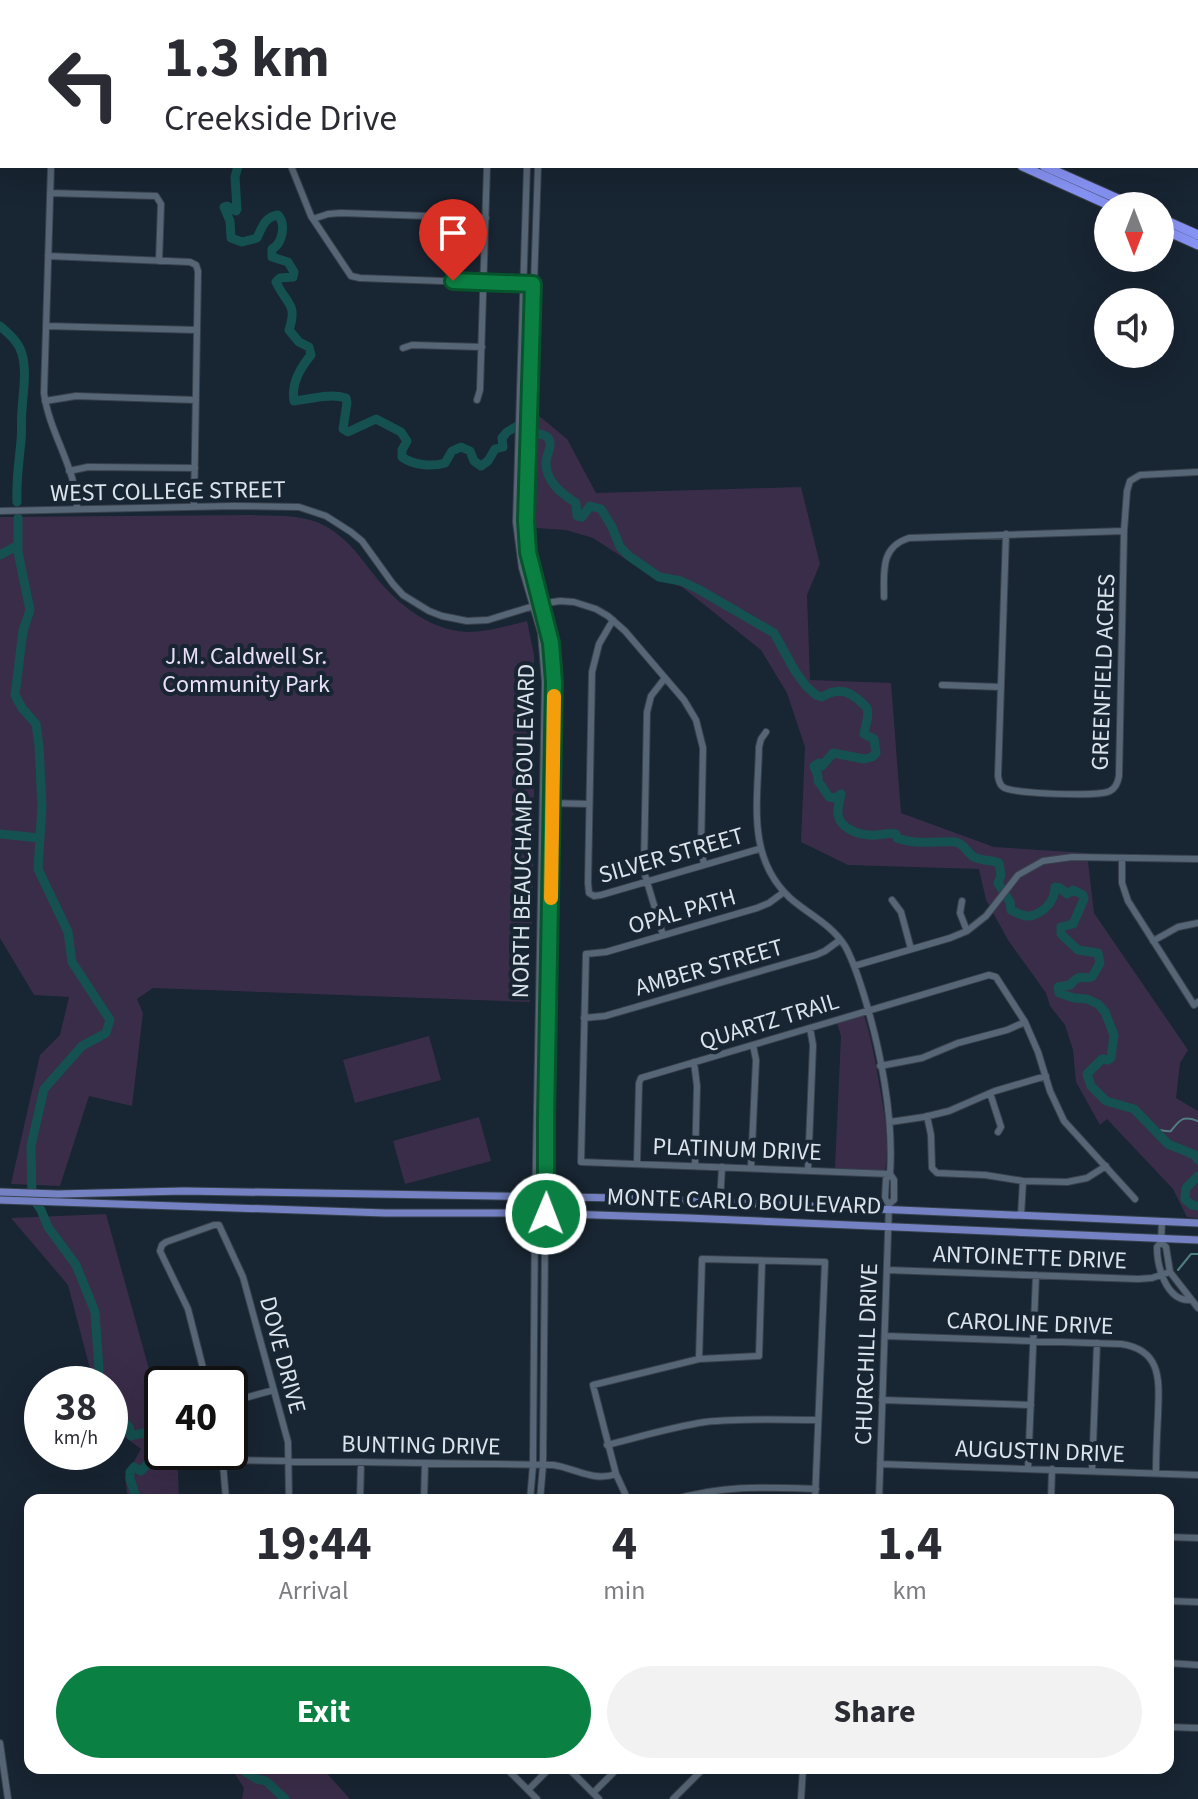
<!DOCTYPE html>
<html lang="en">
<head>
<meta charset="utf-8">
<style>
  :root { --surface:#fff; --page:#f2f2f3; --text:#2b2b33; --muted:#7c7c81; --accent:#0b8043 }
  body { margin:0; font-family:"Source Sans 3",sans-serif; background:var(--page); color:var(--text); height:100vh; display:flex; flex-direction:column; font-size:30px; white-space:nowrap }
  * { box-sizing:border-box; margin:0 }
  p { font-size:26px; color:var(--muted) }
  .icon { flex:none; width:44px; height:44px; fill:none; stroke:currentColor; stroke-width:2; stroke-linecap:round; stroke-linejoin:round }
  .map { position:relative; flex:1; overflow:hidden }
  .details { position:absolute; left:24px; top:1494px; width:1150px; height:280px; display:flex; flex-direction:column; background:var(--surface); border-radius:16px; box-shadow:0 8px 32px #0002 }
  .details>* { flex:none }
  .top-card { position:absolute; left:0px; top:0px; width:1198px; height:168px; box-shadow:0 8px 32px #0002; background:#fff; color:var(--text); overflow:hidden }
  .needle { width:52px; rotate:180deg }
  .tools { position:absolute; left:1094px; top:192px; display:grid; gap:16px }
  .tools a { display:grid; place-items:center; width:80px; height:80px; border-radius:50%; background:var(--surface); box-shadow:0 8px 32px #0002; font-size:40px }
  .speed { position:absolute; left:24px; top:1366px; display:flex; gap:16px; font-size:40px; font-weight:700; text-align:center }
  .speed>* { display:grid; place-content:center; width:104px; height:104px; border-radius:50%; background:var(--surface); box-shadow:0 8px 32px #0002; line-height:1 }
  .speed small { font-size:20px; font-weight:400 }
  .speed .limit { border:4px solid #111; border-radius:12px; background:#fff; color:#111 }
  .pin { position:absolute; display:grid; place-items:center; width:68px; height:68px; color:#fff; margin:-82px -34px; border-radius:50% 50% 50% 0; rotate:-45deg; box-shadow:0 0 8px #0007 }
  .pin .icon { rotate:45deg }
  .me { position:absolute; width:88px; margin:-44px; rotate:1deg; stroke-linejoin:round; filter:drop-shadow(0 0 6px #0008) }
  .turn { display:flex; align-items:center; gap:28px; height:168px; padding:0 32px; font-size:36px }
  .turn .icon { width:104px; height:104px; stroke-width:2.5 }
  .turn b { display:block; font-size:56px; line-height:68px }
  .eta { display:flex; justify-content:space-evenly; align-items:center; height:136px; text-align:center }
  .eta b { font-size:48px; font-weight:700; line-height:56px }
  .action { display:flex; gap:16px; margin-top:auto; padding:16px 32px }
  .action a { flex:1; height:92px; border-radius:48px; background:var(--accent); color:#fff; font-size:32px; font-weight:700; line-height:92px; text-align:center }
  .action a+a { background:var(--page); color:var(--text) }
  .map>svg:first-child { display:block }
</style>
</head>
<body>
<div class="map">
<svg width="1198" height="1799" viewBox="0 0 1198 1799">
  <rect width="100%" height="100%" fill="#182532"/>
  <path fill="#3a2d4a" d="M538,415L567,439L596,493L801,487L820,564L807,595L810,680L891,683L901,813L994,847L1087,853L1094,913L1188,1050L1180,1063L1176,1098L1198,1111V1218L1187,1217L1173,1189L1107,1119L1100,1125L1076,1082L1073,1050L1065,1025L1050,1006L1046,993L1008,940L986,900L979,869L848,865L801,842L805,747L787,693L761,650L682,587L653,577L593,538L566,530L535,528Z
    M250,515C271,516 296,514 317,522C341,532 356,551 371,571C394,601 427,630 467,632C487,632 507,626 527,621L534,655V832L530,1002L153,988L137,999L143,1013L132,1106L89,1096L60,1186L11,1184L40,1055L60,1035L69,997L34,995L0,938V517Z
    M864,1015C871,1037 875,1060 879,1083C884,1112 890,1141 885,1171L835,1168L841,1036L837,1023Z
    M429,1036L441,1080L355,1103L343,1060Z
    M479,1117L491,1161L405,1184L393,1141Z
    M106,1214L162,1416V1452H172L178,1472L179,1500H128L125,1477L141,1449L110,1426V1384H94L68,1285L11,1218Z
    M231,1768H322L350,1799H242L244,1788Z"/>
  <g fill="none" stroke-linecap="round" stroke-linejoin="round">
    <path stroke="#507d80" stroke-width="2" d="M1152,1129C1158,1129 1167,1132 1171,1131C1180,1120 1182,1115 1198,1121
      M1178,1270L1191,1254H1198"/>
    <path stroke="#155151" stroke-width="9" d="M4,2V0
      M150,2V0
      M0,43L2,22
      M0,99L2,104
      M0,154L2,150
      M238,166L235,177L237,209L236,211L227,206L224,207L230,221L231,238L242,242L257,238C262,227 265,217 278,215C286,224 283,243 272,249V257L288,262L294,272L293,277L280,278L276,282C286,304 298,303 289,330L299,342L309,347L311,355C300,368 291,384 294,401C311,399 330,393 346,398L347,403L343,429L348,432L376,419L401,432L407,441L402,450V457C413,465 432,467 445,463L452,451L461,447L470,451L474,461L481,466L488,461L495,449L503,447L502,438L507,432L517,426C527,428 528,429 535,433C542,435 549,434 550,443C551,449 546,456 546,462C545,481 562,494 576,503L577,516L582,517L590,506L601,509L612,527L620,547L629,556L659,577L681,581L698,589L774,633L795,671L806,686L816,695L822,697C841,685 853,693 867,708C870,718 865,725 864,734L874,739L876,753L872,757L864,759L833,753L822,766L819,763L814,766L818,776V781L829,797L835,798L841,794C840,800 837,808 838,814C840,830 862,836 876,835C883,835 888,832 896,834L897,838C915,845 936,841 955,842C964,843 966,852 974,857C982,861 991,860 999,863L1001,875L998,883L1010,902L1011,910C1017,913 1023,917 1030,916C1044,913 1055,901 1055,887L1060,888L1067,894L1073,890L1083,895L1084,899L1073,924L1061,927V934L1078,950L1098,953L1100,963L1092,977C1081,980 1081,972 1070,985L1058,987L1059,993L1074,998L1087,999L1098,1004L1105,1012L1114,1035L1111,1058L1108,1060L1102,1059L1087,1074L1091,1086L1106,1101L1134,1109L1168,1144L1195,1155L1198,1160
      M0,326C9,334 19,342 22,354C27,372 23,392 22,410C21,420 22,431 21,441C19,462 16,481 17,502
      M18,518V552L30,610L23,631L15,695L22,708L36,724L39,746L42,807L38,869L68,932L72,962L110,1020L106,1033L82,1046L44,1089L31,1146L32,1197L41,1210L48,1227L76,1265L95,1312L100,1384
      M0,555L18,545
      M0,834L40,838
      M1198,1176L1186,1188L1185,1199L1192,1205L1198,1206
      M110,1406L129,1427L131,1436L147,1432L153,1442V1458L141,1471L134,1467L130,1472V1479L137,1500
      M239,1768L257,1779L266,1781L285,1799"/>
    <g stroke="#38414c" stroke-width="8">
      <path id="minor" d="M854,0L858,2
        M273,2V0
        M426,2V0
        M542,2L543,0
        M551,2L552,0
        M901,2V0
        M954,2V0
        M1008,2V0
        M1061,2V0
        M1123,2V0
        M1196,10H1198
        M1196,71H1198
        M1196,123L1198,124
        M51,166L44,393C49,433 77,469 77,509
        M291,166L311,216L351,276L360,278L525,284
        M527,166L516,522L522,568L541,633L545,682L535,1213L533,1465L530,1500
        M538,166L526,520L528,552L548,631L554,682L546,1120L543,1465L540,1500
        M50,193L156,196L161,204L159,261
        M313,219L328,214L341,213L486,218
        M48,256L190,262L196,265L198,271L194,507
        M46,326L197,330
        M403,348L412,345L482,347
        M477,400L480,390L487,166
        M45,401L76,396L196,400
        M69,471L88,467L195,468
        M0,511L233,506L299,507L326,516L351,532L362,541L393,584L403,595L429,611L442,616L467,621L488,620L540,604L560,601L574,602L596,609L608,616L625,631L684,700L696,720L703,748L701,849L704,864
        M1006,534L998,776C999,781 999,784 1003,787C1011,794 1100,797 1110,791C1116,788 1118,782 1119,776L1124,531L1127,491L1130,481L1140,475L1198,472
        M884,597C884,572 880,547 909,538L1124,531
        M613,620L599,644L592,672L588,883L589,893L594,896L601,895L759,849
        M942,685L1001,687
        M766,732L761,739L759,747C758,801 746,857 790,898C808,914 831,924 845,946C853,960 858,976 863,992C880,1047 894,1116 890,1174L894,1180V1200L889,1204L879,1500
        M549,803L589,804
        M1122,858V883L1128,901L1194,1005L1198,1002
        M784,892L769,903L757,908L606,952L586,954L581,1162L890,1174
        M892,900L901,912L911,949
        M962,901L960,913L967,931
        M663,935L645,875L644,865L647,712L651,696L665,678
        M1153,941L1178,927L1198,923
        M854,966L950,938L967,931L986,916L1018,875L1043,861L1072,857L1198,859
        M584,1018L605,1016L816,955L825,951L840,940
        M694,1062L697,1086L695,1166
        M880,1066L922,1058L958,1043L1007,1030L1025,1022
        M990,1093L1001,1127L998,1132
        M927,1116L931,1135L932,1168L937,1173L985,1175L1023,1181L1067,1182L1087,1178L1106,1166
        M890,1122L924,1117L949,1111L995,1091L1046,1076
        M637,1163L639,1083L641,1078L989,975L996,977L1025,1022L1038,1052L1050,1091L1064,1121L1135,1199
        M751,1168L756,1060L753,1045
        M808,1170L813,1045L810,1028
        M720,1202L722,1167
        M889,1204L885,1199L886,1179L890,1174
        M1021,1215L1023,1181
        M1162,1221L1161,1242L1157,1247C1157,1266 1166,1301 1190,1300
        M1161,1242L1166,1247L1170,1272L1198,1308
        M887,1270L1138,1279L1152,1278L1170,1272
        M885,1336L1121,1344C1163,1350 1159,1382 1158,1415C1157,1434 1156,1454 1156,1473
        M699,1359L702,1259L825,1262L815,1500
        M207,1384L188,1309L160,1251L162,1245L166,1242L214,1225H219L243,1277L288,1442L289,1500
        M882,1400L1031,1405
        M230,1402L274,1390
        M607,1445C639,1437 672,1427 705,1422C743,1418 781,1420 818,1420
        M222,1452L226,1500
        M223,1460L553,1465C575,1468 593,1482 616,1474
        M880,1464L1198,1475
        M1028,1469L1036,1275
        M1092,1471L1097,1343
        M424,1498L437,1500
        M360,1500L361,1462
        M424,1500L425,1463
        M628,1500L616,1474L593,1385L699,1359L759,1356L762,1261
        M672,1500C724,1485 762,1487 816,1489
        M1051,1500L1052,1469
        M1168,1537L1198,1538
        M1168,1601L1198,1602
        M1168,1663L1198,1665
        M1168,1727L1198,1728
        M0,1743L8,1799
        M506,1768L537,1799
        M568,1768L599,1799
        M528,1790L550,1768
        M593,1793L618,1768
        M673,1799L704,1768
        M801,1799L803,1768"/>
    </g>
    <g stroke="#38414c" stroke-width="9">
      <path id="major" d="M0,1192L58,1194L184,1191L625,1198L1198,1223
        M0,1200L385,1213H535L688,1218L1198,1240"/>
    </g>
    <g stroke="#38414c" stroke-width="11">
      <path id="highway" d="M652,0L657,2
        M681,0L685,2
        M1022,166L1111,206
        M1044,166L1134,206
        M1160,218L1198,235
        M1160,228L1198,245"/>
    </g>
    <use href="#minor" stroke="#576676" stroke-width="6"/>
    <use href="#major" stroke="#7482c3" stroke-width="7"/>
    <use href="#highway" stroke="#8894f6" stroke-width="9"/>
  </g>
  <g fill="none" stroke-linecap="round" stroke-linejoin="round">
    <g stroke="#07532c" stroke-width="20">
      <path id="route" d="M453,281L533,284L526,520L528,552L551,643L554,682L546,1120V1214"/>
    </g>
    <use href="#route" stroke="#0b8043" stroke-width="14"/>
    <path stroke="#f59e0b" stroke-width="14" d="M551,898L554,696"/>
  </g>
  <g text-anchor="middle" stroke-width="8" stroke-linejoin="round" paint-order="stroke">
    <g font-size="24" fill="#dbe3ec" stroke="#182532">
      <text transform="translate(168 491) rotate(-1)" y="8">WEST COLLEGE STREET</text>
      <text transform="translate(1103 672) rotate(-88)" y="8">GREENFIELD ACRES</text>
      <text transform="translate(523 831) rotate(-89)" y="8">NORTH BEAUCHAMP BOULEVARD</text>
      <text transform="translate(671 855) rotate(-16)" y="8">SILVER STREET</text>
      <text transform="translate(682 911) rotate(-16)" y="8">OPAL PATH</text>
      <text transform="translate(709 967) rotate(-16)" y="8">AMBER STREET</text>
      <text transform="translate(769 1021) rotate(-17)" y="8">QUARTZ TRAIL</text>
      <text transform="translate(737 1149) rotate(2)" y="8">PLATINUM DRIVE</text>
      <text transform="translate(744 1201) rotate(2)" y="8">MONTE CARLO BOULEVARD</text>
      <text transform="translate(1030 1257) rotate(2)" y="8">ANTOINETTE DRIVE</text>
      <text transform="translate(1030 1323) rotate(2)" y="8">CAROLINE DRIVE</text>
      <text transform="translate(866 1354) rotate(-88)" y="8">CHURCHILL DRIVE</text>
      <text transform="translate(283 1355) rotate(75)" y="8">DOVE DRIVE</text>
      <text transform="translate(421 1445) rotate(1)" y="8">BUNTING DRIVE</text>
      <text transform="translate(1040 1451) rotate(2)" y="8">AUGUSTIN DRIVE</text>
    </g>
    <g font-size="24" fill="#e9dff8" stroke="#182532">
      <text x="246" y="664">J.M. Caldwell Sr.<tspan x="246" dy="28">Community Park</tspan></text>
    </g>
  </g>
</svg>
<div class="tools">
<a><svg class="needle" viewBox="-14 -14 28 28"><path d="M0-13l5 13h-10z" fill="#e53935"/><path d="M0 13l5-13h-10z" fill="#7c7c81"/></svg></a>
<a><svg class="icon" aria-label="sound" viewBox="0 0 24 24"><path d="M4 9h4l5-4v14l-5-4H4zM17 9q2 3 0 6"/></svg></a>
</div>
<div class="speed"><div>38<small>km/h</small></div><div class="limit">40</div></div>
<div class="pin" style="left:453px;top:281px;background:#d93025"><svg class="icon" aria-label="arrive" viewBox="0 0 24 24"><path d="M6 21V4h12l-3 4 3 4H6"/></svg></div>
<svg class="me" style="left:546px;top:1214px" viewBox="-20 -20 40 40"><circle r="17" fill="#0b8043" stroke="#fff" stroke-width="3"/><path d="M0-11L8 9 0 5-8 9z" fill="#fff"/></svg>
<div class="top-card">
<div class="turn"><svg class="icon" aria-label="left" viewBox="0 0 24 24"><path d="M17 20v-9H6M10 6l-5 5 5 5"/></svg><div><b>1.3 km</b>Creekside Drive</div></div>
</div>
<section class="details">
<div class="eta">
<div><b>19:44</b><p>Arrival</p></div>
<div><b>4</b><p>min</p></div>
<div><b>1.4</b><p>km</p></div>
</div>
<div class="action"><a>Exit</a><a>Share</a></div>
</section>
</div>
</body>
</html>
